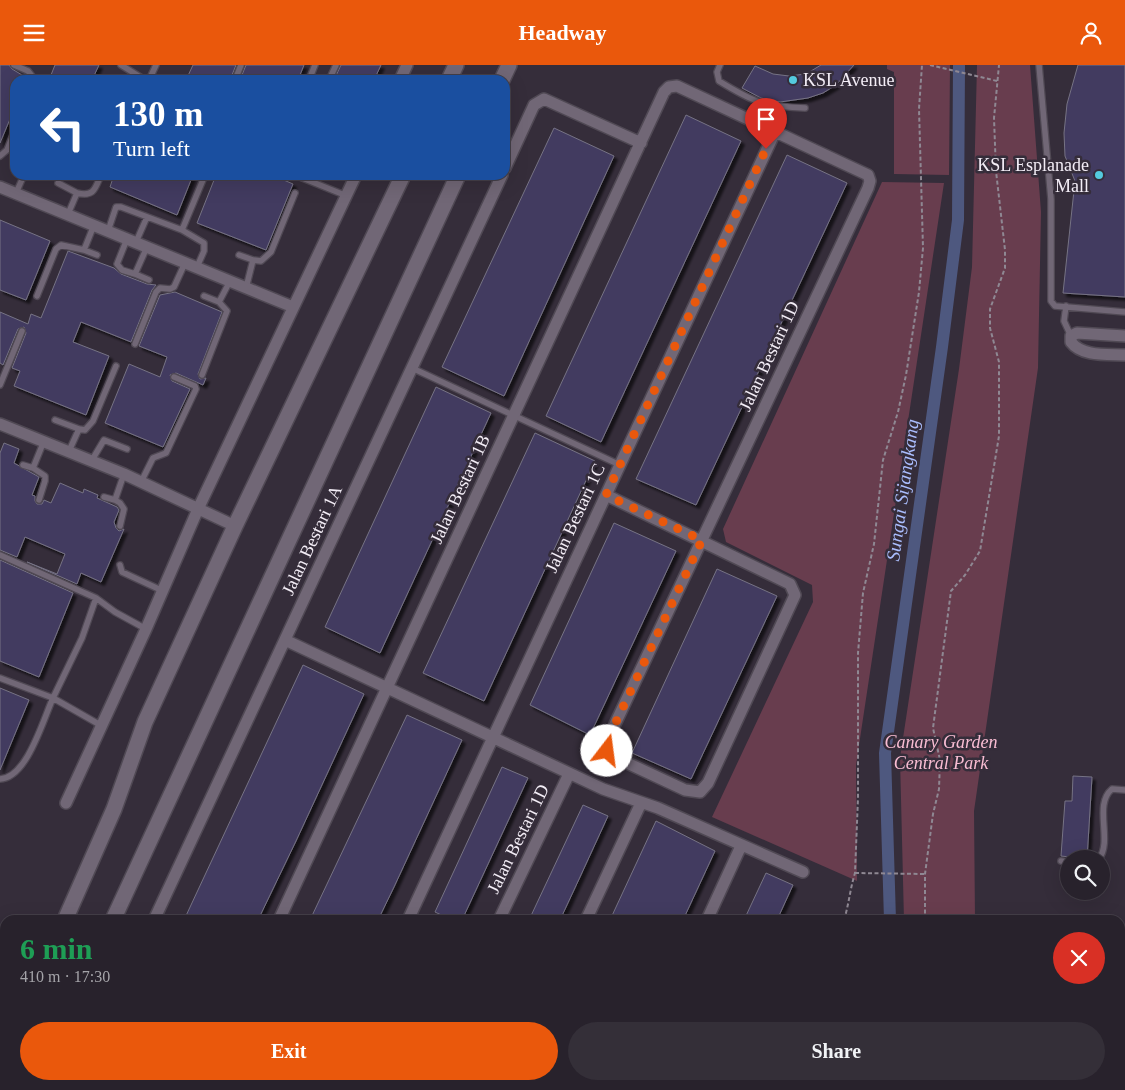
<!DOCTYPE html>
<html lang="en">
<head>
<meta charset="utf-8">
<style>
  :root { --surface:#28222c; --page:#342f38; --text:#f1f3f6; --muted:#a5a4a9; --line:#443f48; --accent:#ea580c }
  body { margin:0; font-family:Georgia,serif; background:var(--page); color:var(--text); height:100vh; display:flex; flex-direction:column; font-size:19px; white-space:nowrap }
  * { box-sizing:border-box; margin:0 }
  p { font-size:16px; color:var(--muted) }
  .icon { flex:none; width:28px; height:28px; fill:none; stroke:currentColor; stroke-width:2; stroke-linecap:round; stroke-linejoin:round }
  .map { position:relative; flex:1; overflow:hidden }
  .details { position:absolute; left:0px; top:850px; width:1125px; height:175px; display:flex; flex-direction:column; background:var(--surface); border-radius:15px 15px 0 0; box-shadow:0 5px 20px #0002,0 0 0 1px var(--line) }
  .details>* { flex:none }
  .hud { position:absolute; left:10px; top:10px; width:500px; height:105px; border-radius:15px; box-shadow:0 5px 20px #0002,0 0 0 1px var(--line); background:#1a4fa0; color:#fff; overflow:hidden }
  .controls { position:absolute; left:1060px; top:785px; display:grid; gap:10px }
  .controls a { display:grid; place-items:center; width:50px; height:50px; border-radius:50%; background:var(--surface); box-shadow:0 5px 20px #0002,0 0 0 1px var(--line); font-size:25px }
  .pin { position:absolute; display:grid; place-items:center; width:42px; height:42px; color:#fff; margin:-51px -21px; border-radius:50% 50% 50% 0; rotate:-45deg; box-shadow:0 0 5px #0007 }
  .pin .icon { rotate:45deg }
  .me { position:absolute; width:55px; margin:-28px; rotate:15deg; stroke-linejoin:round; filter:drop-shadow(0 0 4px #0008) }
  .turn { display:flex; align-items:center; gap:18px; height:105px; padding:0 20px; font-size:22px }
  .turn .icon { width:65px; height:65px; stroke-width:2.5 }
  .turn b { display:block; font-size:35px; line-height:42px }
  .round { display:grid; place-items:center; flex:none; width:52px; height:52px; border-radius:26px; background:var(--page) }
  .headline { display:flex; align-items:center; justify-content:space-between; height:85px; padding:0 20px }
  h1 { font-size:30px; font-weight:700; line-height:38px; color:#1e9e55 }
  .action { display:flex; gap:10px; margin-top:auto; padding:10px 20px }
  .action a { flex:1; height:58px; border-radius:30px; background:var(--accent); color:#fff; font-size:20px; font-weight:700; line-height:58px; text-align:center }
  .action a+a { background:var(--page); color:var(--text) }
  header { display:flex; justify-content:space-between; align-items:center; height:65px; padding:0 20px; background:var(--accent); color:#fff; font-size:22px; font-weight:700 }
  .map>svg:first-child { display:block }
</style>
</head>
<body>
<header><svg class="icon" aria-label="menu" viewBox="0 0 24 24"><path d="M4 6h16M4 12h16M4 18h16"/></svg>Headway<svg class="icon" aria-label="person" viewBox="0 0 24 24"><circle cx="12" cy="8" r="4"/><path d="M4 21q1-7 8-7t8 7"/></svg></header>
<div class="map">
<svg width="1125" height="1025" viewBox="0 0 1125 1025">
  <defs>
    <filter id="shadow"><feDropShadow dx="3.5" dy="3.5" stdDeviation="1" flood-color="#0009"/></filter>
  </defs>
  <rect width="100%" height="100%" fill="#352d3a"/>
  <path fill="#683d4e" d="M887,0H950L949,110L894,109V7L887,4Z
    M977,0H1030L1041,147L1038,303L974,746L975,855H904L900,693L959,304L972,202Z
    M882,117L944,118L856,700L857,816L712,752L813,537L812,520L726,477L723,464Z
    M908,1020H978V1025H908Z"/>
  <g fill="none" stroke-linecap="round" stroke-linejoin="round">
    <path stroke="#4e587f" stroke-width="12" d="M890,855L885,688L942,282L958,155L959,0
      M896,1020V1025"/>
  </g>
  <path fill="#423a60" stroke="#767384" filter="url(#shadow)" d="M0,0H9L12,4L27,13L26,15H15V42L0,78Z
    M55,0H99L92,15H49Z
    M193,0H236L230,15H186Z
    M246,0H304L298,15H240Z
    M341,0H381L374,15H334Z
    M821,0H854L836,20L823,28L808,33L780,37L761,33L742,23L755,1L773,9L789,11L806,9Z
    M1078,0H1125V232L1063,228L1075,116L1065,91L1064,68L1067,39Z
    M686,50L741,76L601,377L546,351Z
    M554,63L614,91L504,331L442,302Z
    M787,90L847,118L696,440L636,414Z
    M114,110H193L177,150L110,122Z
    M216,110H272L293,119L266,185L197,158Z
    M0,155L50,176L26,235L0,225Z
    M68,186L114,203L121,209L147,219L156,220L152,225L131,277L81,257L73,277L109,291L86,350L14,321L20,306L12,303L26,268L24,262L18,264L3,300L0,298V247L28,259L31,249L41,253Z
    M175,227L222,247L198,309L200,314L206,313L203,320L176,308L170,310L172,316L190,324L163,382L105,358L129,299L160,312L167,292L139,281L160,230Z
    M436,322L491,348L380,588L325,562Z
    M535,368L595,396L484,636L423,608Z
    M4,378L19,384L14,398L39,412L32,430L35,431V436L37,439H42L44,435L51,438L60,418L83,428L84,424L98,430L97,433L117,442L119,445L114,457L116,463L119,466L124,464L101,517L81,508L77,519L27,497L57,509L65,489L25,472L17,492L0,485V388Z
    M614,458L676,486L590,670L530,640Z
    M0,495L73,528L39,612L0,596Z
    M717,504L777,531L691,714L632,688Z
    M303,600L364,629L296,776L258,855H184Z
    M0,623L29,635L0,705Z
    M407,650L462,675L394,822L378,855H310Z
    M502,702L528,713L462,855H452L435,847Z
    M1073,711L1092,712L1087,794L1061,791L1065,736H1072Z
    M583,740L608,751L580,812L560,855H529Z
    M656,756L715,786L683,855H610Z
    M766,808L793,820L777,855H744Z"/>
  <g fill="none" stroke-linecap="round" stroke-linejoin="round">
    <g stroke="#504954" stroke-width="8">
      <path id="lane" d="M14,0L28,6L35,15
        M121,0L145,15
        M720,0L717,7L719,16C753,37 765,42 805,43
        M1039,0L1051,134V236L1055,241L1125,247
        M149,15L156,0
        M235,15L241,0
        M309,15L315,0
        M329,15L336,0
        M0,91L7,85L15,65
        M44,110H45
        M295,110L347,131
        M58,118L77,128
        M16,128L24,110
        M68,149L77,128C94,132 95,124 101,110
        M108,166L116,142H121L182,165
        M127,174L117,199L122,205L135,209L147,182
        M136,177L147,152
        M84,185L97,190
        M239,190L253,195L246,223
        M253,195L261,196L271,187L295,128
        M197,202L204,186V178L182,165L205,110
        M135,209L149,215
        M37,231L56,184L61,180L84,185L94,160
        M204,231L219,237
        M1066,241L1064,256L1071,271
        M135,279L156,227L160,223L170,224L174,222L185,198
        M412,303L620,400
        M202,310L227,246L219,237L230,216
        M0,320L22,266
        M55,355L79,364
        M69,386L79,364L85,365L93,356L116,301
        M92,395L104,375L127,384
        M23,400L33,403
        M141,417L153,393L166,388L196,324L195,321L174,312
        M104,432L115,435L124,409
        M39,435L45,416V411L33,403L44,376
        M115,435L120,438L124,444L120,461
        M0,490L96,533
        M120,500L122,507L163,526
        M0,613L53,633C43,655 27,713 0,714
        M102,661L53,633L82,573L96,533L115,547L146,564
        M1099,794C1113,775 1093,740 1112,724L1125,725
        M1061,796L1069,797"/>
    </g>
    <g stroke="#504954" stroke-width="14">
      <path id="street" d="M400,15L407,0
        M505,103L534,40L544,34L641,78
        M0,122L293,242
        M1125,271L1077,268L1071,271V277C1082,292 1108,289 1125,290
        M0,359L124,409L235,461
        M285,575L603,724L658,743L803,807
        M66,738L146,564L198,444L356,110
        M154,855L502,110
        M279,855L664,27L669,22L677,21L868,110L870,116L868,123C781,307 694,492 607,676V686L610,690L685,725L700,727L708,718L795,530L790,519L606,430
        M408,855L775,67
        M499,855L569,709
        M586,855L641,738
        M707,855L741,781
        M130,1020L141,1025
        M301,1020L312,1025
        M34,1025L36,1020
        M80,1025L83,1020
        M322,1025L330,1020
        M418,1025L420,1020
        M506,1025L508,1020
        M629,1025L632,1020"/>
    </g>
    <g stroke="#504954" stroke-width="18">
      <path id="secondary" d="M449,15L456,0
        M502,15L509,0
        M65,855L114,744L145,657L235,461L403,110
        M113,855L458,110
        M0,993L5,982
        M188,1020L199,1025
        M238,1020L249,1025"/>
    </g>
    <path stroke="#8f8893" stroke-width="2" stroke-dasharray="4 2.5" stroke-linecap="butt" d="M930,0L997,16
      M855,808L925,809
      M844,855C849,839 850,824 855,808L858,733V588L863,528L874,479L883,395L898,347L906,310L919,227L923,183L919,44L922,0
      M925,855V809L933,749L939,724L940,695L933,663L951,526L965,510L980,486L999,371V297L990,263V244L1005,203V185L996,106L994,53L999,0
      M924,1020V1025
      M847,1025L848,1020"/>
    <use href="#lane" stroke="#716776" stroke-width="5.5"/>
    <use href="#street" stroke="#716776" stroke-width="11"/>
    <use href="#secondary" stroke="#716776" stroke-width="15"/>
  </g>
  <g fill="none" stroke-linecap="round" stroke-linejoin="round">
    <path stroke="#ea580c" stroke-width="9" stroke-dasharray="0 16.2" d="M607,686V676L702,475L606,430L766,84"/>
  </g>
  <g fill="#54cade" stroke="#352d3a" stroke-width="2">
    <circle cx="793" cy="15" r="5"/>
    <circle cx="1099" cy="110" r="5"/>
  </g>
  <g text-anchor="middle" stroke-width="5" stroke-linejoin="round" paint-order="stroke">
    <g font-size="18" fill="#f3edf6" stroke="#352d3a" text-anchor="start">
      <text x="803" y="21">KSL Avenue</text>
      <text x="1089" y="106" text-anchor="end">KSL Esplanade<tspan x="1089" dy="21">Mall</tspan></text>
    </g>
    <g font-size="18" fill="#f3edf6" stroke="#352d3a">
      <text transform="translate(769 291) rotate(-65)" y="6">Jalan Bestari 1D</text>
      <text transform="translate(460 424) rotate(-65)" y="6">Jalan Bestari 1B</text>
      <text transform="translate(575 453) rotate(-65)" y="6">Jalan Bestari 1C</text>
      <text transform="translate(312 475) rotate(-65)" y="6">Jalan Bestari 1A</text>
      <text transform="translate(518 774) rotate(-64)" y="6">Jalan Bestari 1D</text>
    </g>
    <g font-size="18" font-style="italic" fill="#f9bdd3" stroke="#352d3a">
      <text x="941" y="683">Canary Garden<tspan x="941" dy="21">Central Park</tspan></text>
    </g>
    <g font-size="19" font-style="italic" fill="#aabdfd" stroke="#352d3a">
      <text transform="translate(902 425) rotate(-82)" y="7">Sungai Sijangkang</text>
    </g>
  </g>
</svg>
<div class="controls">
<a><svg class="icon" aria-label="search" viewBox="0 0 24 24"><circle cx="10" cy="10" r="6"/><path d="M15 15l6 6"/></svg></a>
</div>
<div class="pin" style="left:766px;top:84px;background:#d93025"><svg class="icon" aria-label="arrive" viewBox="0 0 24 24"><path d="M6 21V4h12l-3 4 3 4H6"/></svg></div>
<svg class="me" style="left:607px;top:686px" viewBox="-20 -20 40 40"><circle r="19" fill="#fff"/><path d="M0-13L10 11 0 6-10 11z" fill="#ea580c"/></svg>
<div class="hud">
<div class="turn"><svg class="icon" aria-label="left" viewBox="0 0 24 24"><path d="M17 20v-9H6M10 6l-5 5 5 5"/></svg><div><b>130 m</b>Turn left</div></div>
</div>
<section class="details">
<div class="headline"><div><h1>6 min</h1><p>410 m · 17:30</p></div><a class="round" style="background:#d93025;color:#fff"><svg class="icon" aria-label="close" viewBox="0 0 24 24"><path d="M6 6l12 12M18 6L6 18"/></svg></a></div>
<div class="action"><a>Exit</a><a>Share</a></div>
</section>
</div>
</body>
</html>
